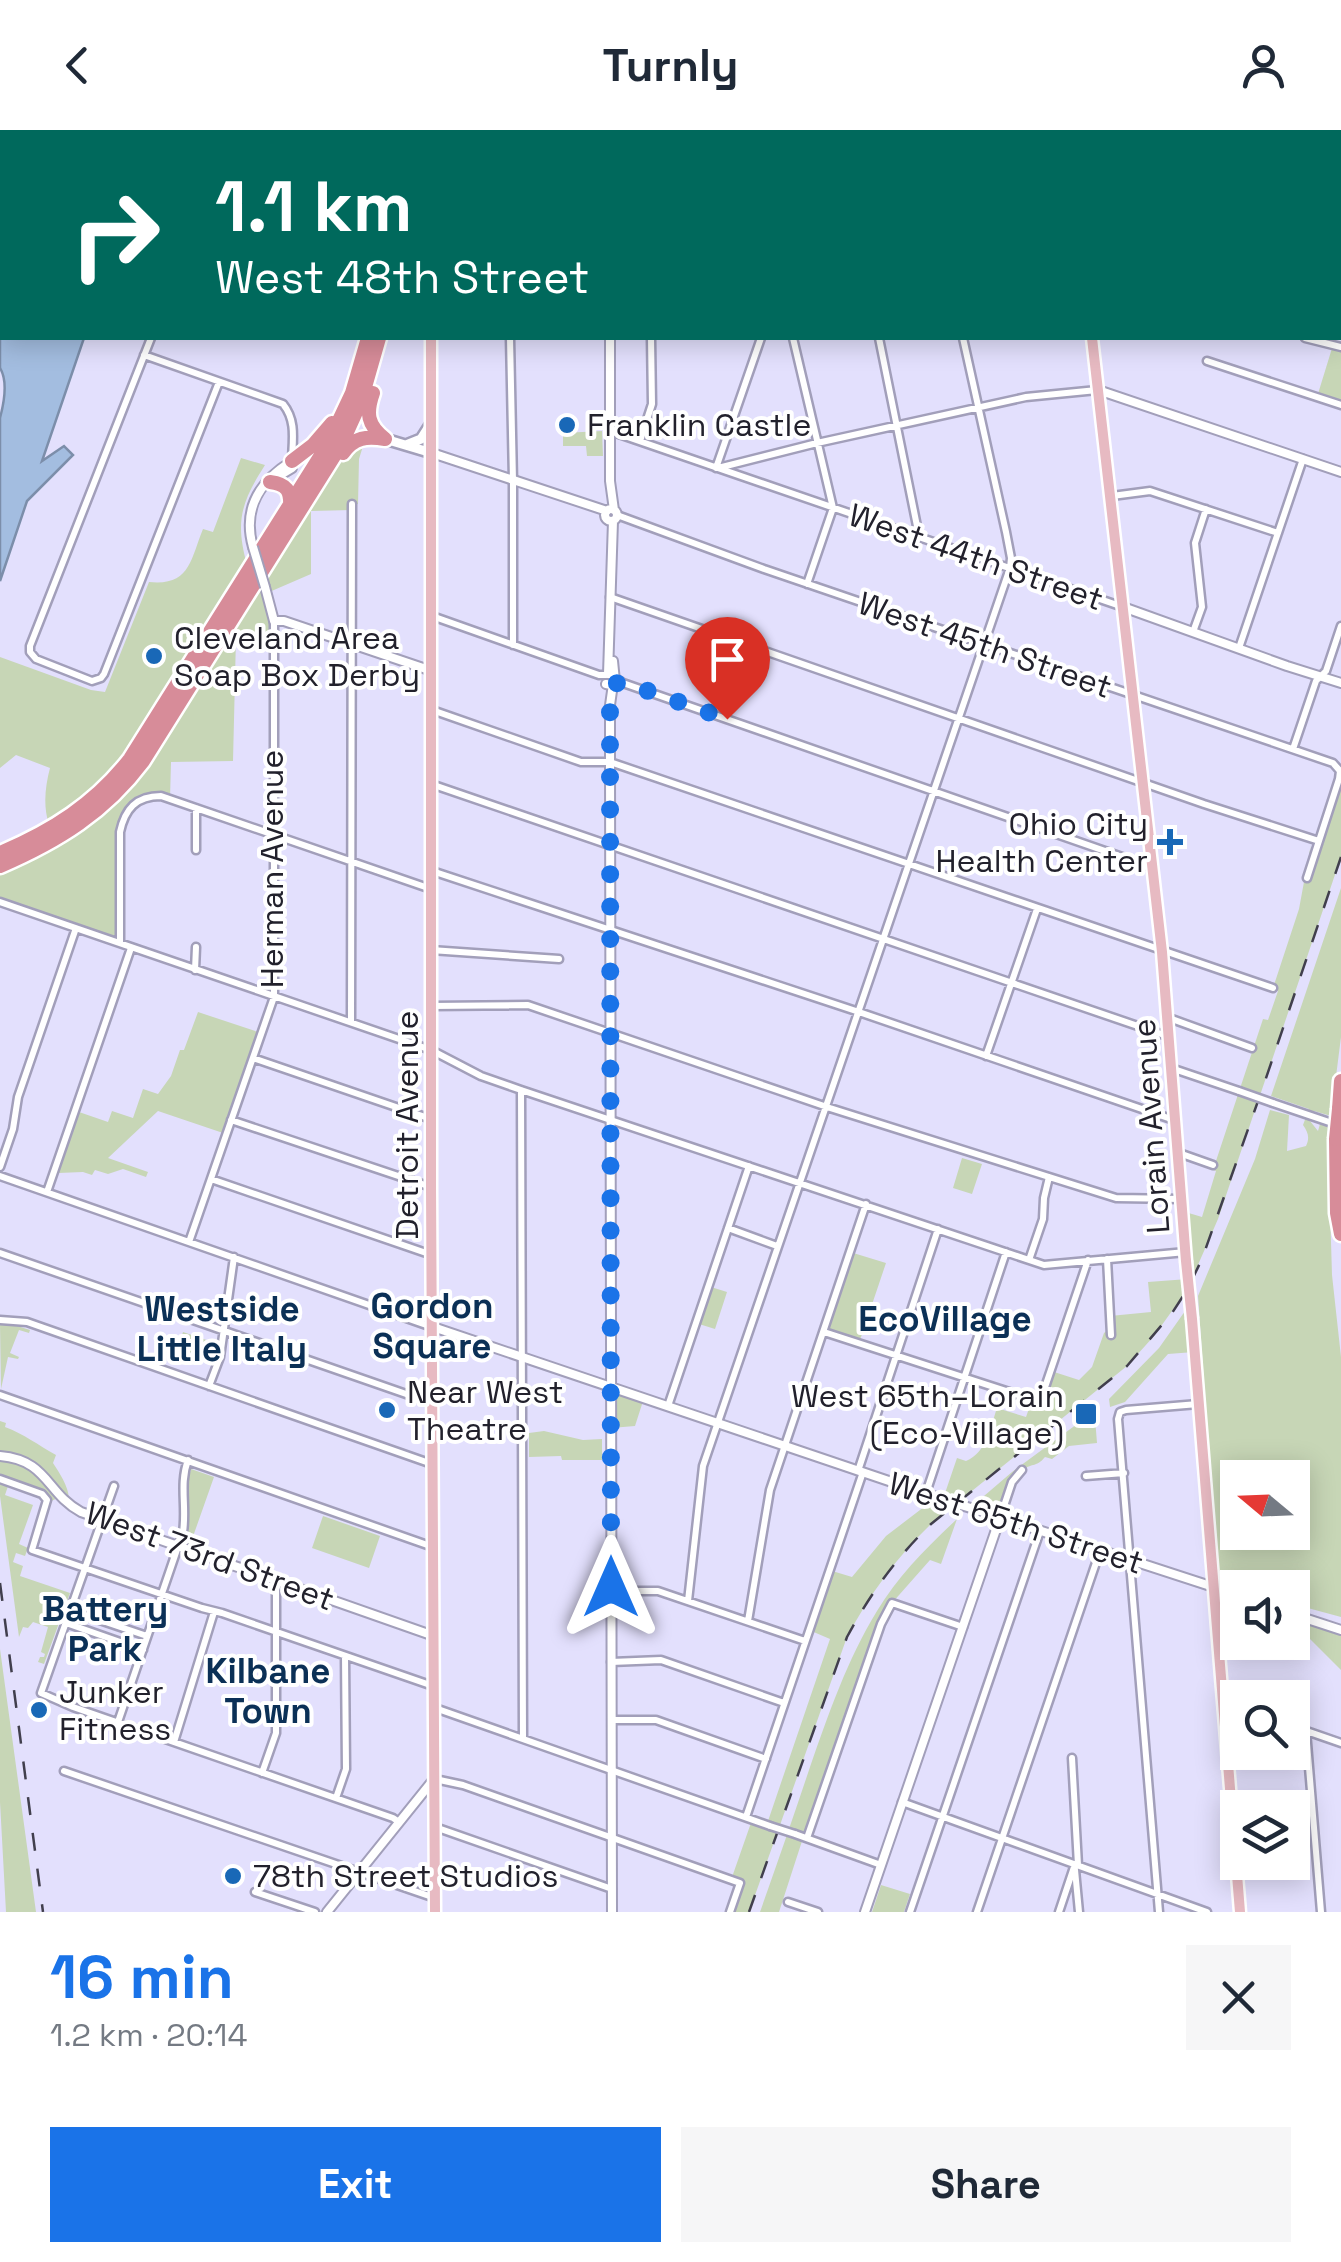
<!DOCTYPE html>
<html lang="en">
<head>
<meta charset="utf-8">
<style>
  :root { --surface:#fff; --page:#f6f6f7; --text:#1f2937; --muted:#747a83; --accent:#1a73e8 }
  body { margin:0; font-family:"Space Grotesk",sans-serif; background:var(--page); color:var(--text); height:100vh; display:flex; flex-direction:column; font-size:38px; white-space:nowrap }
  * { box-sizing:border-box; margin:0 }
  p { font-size:32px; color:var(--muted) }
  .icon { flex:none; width:55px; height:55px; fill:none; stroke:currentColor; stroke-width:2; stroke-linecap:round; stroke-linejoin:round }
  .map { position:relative; height:1782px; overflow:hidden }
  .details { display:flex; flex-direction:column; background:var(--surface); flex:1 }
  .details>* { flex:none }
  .banner { position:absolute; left:0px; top:0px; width:1342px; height:210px; box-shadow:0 5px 25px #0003; background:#00695c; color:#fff; overflow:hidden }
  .needle { width:65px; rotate:289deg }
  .controls { position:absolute; left:1220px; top:1330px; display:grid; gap:20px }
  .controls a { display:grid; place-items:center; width:90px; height:90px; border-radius:0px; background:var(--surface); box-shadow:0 5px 25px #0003; font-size:50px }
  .pin { position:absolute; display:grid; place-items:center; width:85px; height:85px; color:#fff; margin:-102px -42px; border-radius:50% 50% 50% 0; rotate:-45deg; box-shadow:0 0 10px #0007 }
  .pin .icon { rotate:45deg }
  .me { position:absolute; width:110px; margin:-55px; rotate:0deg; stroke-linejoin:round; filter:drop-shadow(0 0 8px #0008) }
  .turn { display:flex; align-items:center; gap:35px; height:210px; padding:0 50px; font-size:45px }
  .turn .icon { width:130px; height:130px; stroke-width:2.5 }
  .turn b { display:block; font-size:70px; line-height:85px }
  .round { display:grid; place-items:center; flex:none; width:105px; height:105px; border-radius:0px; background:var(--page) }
  .head { display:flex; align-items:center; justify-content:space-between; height:170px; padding:0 50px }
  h1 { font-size:60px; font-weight:800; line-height:75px; color:var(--accent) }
  .cta { display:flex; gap:20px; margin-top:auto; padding:20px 50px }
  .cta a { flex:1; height:115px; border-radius:0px; background:var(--accent); color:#fff; font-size:40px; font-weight:800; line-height:115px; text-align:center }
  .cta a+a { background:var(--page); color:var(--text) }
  header { display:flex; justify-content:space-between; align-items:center; height:130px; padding:0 50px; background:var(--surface); font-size:45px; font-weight:800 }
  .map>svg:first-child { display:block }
</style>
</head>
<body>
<header><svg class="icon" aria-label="back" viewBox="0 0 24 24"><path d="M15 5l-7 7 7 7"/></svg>Turnly<svg class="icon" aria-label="person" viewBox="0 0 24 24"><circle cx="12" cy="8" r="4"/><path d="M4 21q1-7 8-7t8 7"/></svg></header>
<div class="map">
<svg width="1341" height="1782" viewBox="0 0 1341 1782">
  <rect width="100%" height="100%" fill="#e3e0fd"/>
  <path fill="#c7d6b6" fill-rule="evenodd" d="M1333,215L1341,217V275L1317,267Z
    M602,301L603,326H587L586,316H563V303Z
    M358,309L363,316L359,329L358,374L352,375V380L311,381V444L267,463L274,504L236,507L233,631L171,632L170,669L141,668L123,689L120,813L0,772V736L81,694L346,318Z
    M241,328L265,335C241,373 235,391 247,435L121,632L102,654L49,695C43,676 45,657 50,638L16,625L0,638V527L91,560L105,562L149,452C190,456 190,431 203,399L213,402Z
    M1341,644V727L1218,1089L1187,1160L1154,1206L1127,1236L931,1394C896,1428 870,1464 847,1507L749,1782H730L739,1754L731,1750L752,1690L767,1694L830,1509L809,1500L829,1440L852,1447L886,1406L937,1367L943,1369L957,1328L966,1331C987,1322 990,1298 997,1278L1026,1287L1032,1270L1039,1272L1051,1241L1079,1250L1092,1237L1104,1203L1111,1197L1110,1186L1151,1182L1148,1152L1188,1149L1182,1081L1202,1087L1216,1041L1213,1040L1263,889L1268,890L1278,861L1273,858L1299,779L1311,714L1308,741Z
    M1341,758V907L1331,986L1314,981L1310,991L1318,1001L1320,994L1331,998L1329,1044L1332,1145L1341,1227V1487L1293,1474L1292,1458L1237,1459L1218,1453L1198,1166L1255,1029L1270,980L1289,985L1287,1021L1306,1016C1310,1008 1308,1002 1303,995L1309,979L1271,966ZM1238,1348H1292V1402H1238Z
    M198,882L261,903L226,1004L158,981L108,1028L148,1042L146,1047L123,1039L108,1044L95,1040L92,1045L83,1042L58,1043L79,982L108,992L112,981L133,988L143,959L158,964L171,946L180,920H184Z
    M962,1028L982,1034L972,1064L953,1058Z
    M850,1122L886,1133L859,1213L824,1202Z
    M711,1157L727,1162L715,1199L699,1194Z
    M1190,1174L1194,1222L1168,1224L1125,1272L1110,1277L1109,1269L1159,1218Z
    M0,1194H11L30,1200L29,1203L19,1200L10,1223L19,1227L18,1229L8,1227L1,1259Z
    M183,1202L218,1214L215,1231L178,1218Z
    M611,1257L644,1268L635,1296L611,1298Z
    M1092,1283L1095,1288L1097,1313L1069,1316L1052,1329L1045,1327C1036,1338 1033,1332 1023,1340C1009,1350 1006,1372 1000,1388L970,1378L1012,1342Z
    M0,1291L6,1293L5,1297C24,1304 38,1315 56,1325L53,1333C60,1344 72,1361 68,1374L60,1367L47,1373L45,1367L9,1353L5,1365L33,1375L19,1414L28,1418L25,1426L16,1423L13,1432L23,1436L20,1446L70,1463L44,1534L38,1532L40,1527H44L45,1524L41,1522L48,1497L33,1492L28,1498L23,1497L19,1507L0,1366Z
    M544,1301L583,1310L602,1309V1330H562L561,1326L529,1327V1303Z
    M191,1339L214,1347L190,1415L185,1413C194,1388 183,1363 191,1339Z
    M323,1386L380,1406L369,1438L312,1418Z
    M957,1389L941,1434L930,1430L892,1473L881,1494L807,1708H803L779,1782H760C777,1734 794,1685 810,1637C829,1583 847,1530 877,1481C898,1446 927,1417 957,1389Z
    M1308,1489L1341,1500V1540L1303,1502Z
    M0,1519L36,1782H6L0,1672Z
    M881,1755L910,1764L904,1782H872Z"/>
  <path fill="#a3bde0" stroke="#7c8eaa" stroke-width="2.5" d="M0,160L2,161V208H84L42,331L64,316L73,325L27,371L0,451V288C4,273 8,251 0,238Z"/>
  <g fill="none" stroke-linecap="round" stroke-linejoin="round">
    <g stroke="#a29fba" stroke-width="11">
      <path id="minor" d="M186,0V2
        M502,0V2
        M747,0L761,2
        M918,0V2
        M989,0L990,2
        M1244,0V2
        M1315,0L1316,2
        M829,2L830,0
        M1340,122H1341
        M1340,149H1341
        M151,208L30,516V522L36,529L92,551L101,548L104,544L219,252
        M510,208L513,351V515
        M793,208L833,378L807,454
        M879,208L919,406
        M1305,208L1341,217
        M144,225L283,274C296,290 293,308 292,328
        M1207,231L1341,275
        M610,301L1123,477
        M640,311L652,274L651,208
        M716,338L761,208
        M718,338L817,313L1026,267L1097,260
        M1112,366L1150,361L1278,403
        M617,385L764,439L1333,633L1340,641L1339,649L1307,748
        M610,467L1204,674L1319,711
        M432,486L599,545H606
        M1193,502L1202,477L1195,413L1206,379
        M1239,518L1303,329
        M615,548L623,553L1151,737
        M432,580L581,632H610L1273,858
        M1293,619L1316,551L1326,541L1341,496
        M431,654L1167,906
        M196,678V720
        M432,741L856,881L1174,990
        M0,772L431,920L481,946L521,960L1044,1135L1186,1122
        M120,813V702C125,679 136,666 161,666L431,759
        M431,820L559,829
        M195,840L196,817
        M431,876L528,875L830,978L1116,1068L1181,1069
        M1169,888L1252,918
        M351,892L352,374
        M986,926L1037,779
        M253,928L431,989
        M1171,938L1239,961
        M521,960L523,1608
        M1273,973L1338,995
        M231,990L431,1057
        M1179,1023L1213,1035
        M0,1037L13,999L18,967L76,798
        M0,1046L432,1197
        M211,1049L432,1125
        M47,1062L131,818
        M728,1098L777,1116
        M189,1112L274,867V491
        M0,1123L432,1273
        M1107,1129L1111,1205
        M1029,1130L1043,1089L1044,1068L1049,1047
        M0,1190L27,1192L432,1334
        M824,1202L1040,1272L1088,1130
        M209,1256L220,1227L234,1127
        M0,1265L433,1417
        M668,1276L749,1036
        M858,1341L938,1099
        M1086,1346L1124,1343
        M0,1349L42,1364L47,1370L32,1420L202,1478L222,1483L433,1556
        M114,1356L41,1563L73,1577L393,1688L399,1692
        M926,1363L1006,1122
        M1000,1388L1012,1352L1022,1340
        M611,1461H658L805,1511
        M688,1471L703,1336L1010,438L1011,428L1006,402L963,208
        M70,1480L147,1506
        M748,1491L770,1360L866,1074
        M66,1493L143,1520
        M611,1532L661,1530L784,1573
        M435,1578L770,1696
        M612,1590H656L766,1629
        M118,1592L183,1402C187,1377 179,1354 188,1330
        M1292,1596L1341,1613
        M1306,1601L1321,1782
        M174,1612L214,1482
        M1072,1628L1078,1735
        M64,1641L435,1768
        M262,1643L276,1603V1450
        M435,1649L463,1655L740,1753L730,1782
        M336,1668L346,1639L345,1526
        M902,1672L1207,1782
        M746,1687L863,1342
        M435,1697L612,1759
        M795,1704L881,1735
        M807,1708L881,1494L892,1473L963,1497
        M1075,1740L1079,1782
        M255,1762L315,1782
        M788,1772L818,1782
        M910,1782L1040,1401
        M977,1782L1100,1421
        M1059,1782L1075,1734
        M1159,1782L1118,1289L1120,1282L1126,1280L1198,1274"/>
    </g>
    <g stroke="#a29fba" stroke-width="12">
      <path id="tertiary" d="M608,0V2
        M945,0L948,2
        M610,208V351L614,380
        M1098,260L1341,342
        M432,323L607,381
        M272,350L292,338
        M605 385a6 6 0 1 1 12 0a6 6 0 1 1-12 0Z
        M253,417C242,378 260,351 292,331
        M265,457L274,491H284L432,541
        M1123,477L1287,536L1341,553
        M608,544L613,391
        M606,554L611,555L615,551L613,531
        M433,1197L951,1372
        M0,1326C48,1330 46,1363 81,1382L434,1506
        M974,1379L1238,1465
        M1292,1484L1341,1500
        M327,1782L434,1649
        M612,1782L610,632V575L613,554
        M865,1782L1000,1388"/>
    </g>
    <g stroke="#a29fba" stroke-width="14">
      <path id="secondary" d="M1340,55H1341
        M385,309L432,323
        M406,315L421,309L430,295"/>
    </g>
    <g stroke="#fff" stroke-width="15">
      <path id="primary" d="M398,0L399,2
        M1070,0V2
        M431,208V1057L435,1782
        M1092,208L1162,822L1186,1131
        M1192,1189L1240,1782"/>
    </g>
    <g stroke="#fff" stroke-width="19">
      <path id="motorway" d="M355,0V2
        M367,0L368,2
        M373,263C366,283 367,295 385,309
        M343,323C354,307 367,306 385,309
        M292,331L313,315L332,293
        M270,352C287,354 291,361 290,377
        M0,723C52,701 95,674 130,629L328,314L352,263L368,208
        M0,736C58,711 105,682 143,631L341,315L361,271L379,208
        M1339,979L1341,951
        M1336,1009L1337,1083L1341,1104"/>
    </g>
    <use href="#minor" stroke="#fff" stroke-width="6"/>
    <use href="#tertiary" stroke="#fff" stroke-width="8"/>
    <use href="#secondary" stroke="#fff" stroke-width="9"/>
    <use href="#primary" stroke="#e7bac2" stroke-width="10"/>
    <use href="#motorway" stroke="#d78c99" stroke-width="14"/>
    <path stroke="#413f4d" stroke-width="2.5" stroke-dasharray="18 18" stroke-linecap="butt" d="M0,1453L43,1782
      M749,1782L847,1507C870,1464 896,1428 931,1394L1127,1236L1172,1183L1187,1160L1202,1129L1263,957L1341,727"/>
    <g stroke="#a29fba" stroke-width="11" stroke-linecap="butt">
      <path id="minor-bridge" d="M1239,961L1273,973
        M770,1696L795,1704"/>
    </g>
    <g stroke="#a29fba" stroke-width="12" stroke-linecap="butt">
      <path id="tertiary-bridge" d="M253,417L265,457
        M951,1372L974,1379"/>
    </g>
    <g stroke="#fff" stroke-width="15" stroke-linecap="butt">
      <path id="primary-bridge" d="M1186,1131L1192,1189"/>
    </g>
    <g stroke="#fff" stroke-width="19" stroke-linecap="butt">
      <path id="motorway-bridge" d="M1336,1009L1339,979"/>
    </g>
    <use href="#minor-bridge" stroke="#fff" stroke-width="6"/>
    <use href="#tertiary-bridge" stroke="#fff" stroke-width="8"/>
    <use href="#primary-bridge" stroke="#e7bac2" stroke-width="10"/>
    <use href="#motorway-bridge" stroke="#d78c99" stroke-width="14"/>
  </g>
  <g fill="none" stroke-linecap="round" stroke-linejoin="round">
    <path stroke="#1a73e8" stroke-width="18" stroke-dasharray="0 32.4" d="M611,1457L610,626V575L613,554L623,552L727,589"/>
  </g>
  <g fill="#1968b7" stroke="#fff" stroke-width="4">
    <circle cx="567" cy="295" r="10"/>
    <circle cx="154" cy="526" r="10"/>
    <path d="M1165 697h10v10h10v10h-10v10h-10v-10h-10v-10h10z"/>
    <circle cx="387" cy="1280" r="10"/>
    <rect x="1074" y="1272" width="24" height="24" rx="5"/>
    <circle cx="39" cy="1580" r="10"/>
    <circle cx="233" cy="1746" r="10"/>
  </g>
  <g text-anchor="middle" stroke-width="8" stroke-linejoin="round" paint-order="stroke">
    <g font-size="32" fill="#22212c" stroke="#fff" text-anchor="start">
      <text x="587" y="306">Franklin Castle</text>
      <text x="174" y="519">Cleveland Area<tspan x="174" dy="37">Soap Box Derby</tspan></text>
      <text x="1148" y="705" text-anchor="end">Ohio City<tspan x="1148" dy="37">Health Center</tspan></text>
      <text x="407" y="1273">Near West<tspan x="407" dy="37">Theatre</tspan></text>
      <text x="1064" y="1277" text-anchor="end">West 65th–Lorain<tspan x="1064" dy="37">(Eco-Village)</tspan></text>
      <text x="59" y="1573">Junker<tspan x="59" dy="37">Fitness</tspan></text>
      <text x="253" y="1757">78th Street Studios</text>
    </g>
    <g font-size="32" fill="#22212c" stroke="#fff">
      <text transform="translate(976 427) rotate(19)" y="11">West 44th Street</text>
      <text transform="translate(985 515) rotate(19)" y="11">West 45th Street</text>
      <text transform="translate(272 739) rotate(-90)" y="11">Herman Avenue</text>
      <text transform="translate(407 995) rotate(-90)" y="11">Detroit Avenue</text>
      <text transform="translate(1151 996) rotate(-94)" y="11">Lorain Avenue</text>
      <text transform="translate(1016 1393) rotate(18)" y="11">West 65th Street</text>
      <text transform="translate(210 1426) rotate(20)" y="11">West 73rd Street</text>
    </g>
    <g font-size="35" font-weight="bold" fill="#0b3056" stroke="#fff">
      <text x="432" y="1188">Gordon<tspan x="432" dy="40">Square</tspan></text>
      <text x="222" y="1191">Westside<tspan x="222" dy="40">Little Italy</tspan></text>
      <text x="945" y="1201">EcoVillage</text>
      <text x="105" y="1491">Battery<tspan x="105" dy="40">Park</tspan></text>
      <text x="268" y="1553">Kilbane<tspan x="268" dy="40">Town</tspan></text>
    </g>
  </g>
</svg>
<div class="controls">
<a><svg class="needle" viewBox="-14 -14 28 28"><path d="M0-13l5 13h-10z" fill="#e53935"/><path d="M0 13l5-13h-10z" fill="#747a83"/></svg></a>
<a><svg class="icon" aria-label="sound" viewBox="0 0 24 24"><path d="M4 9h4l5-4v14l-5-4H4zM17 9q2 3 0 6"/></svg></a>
<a><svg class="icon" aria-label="search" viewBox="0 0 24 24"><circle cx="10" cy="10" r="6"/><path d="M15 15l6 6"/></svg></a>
<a><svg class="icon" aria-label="layers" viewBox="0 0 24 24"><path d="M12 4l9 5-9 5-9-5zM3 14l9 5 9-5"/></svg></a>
</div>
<div class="pin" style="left:727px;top:589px;background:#d93025"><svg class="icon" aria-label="arrive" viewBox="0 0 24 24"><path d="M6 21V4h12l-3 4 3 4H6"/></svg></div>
<svg class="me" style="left:611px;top:1457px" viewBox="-20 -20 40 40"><path d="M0-17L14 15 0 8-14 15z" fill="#1a73e8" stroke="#fff" stroke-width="4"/></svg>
<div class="banner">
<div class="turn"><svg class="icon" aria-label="right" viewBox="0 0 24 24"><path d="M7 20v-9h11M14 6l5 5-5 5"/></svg><div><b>1.1 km</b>West 48th Street</div></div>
</div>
</div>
<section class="details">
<div class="head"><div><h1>16 min</h1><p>1.2 km · 20:14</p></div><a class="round"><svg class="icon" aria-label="close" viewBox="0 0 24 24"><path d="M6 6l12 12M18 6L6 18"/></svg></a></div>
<div class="cta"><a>Exit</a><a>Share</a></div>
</section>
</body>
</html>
